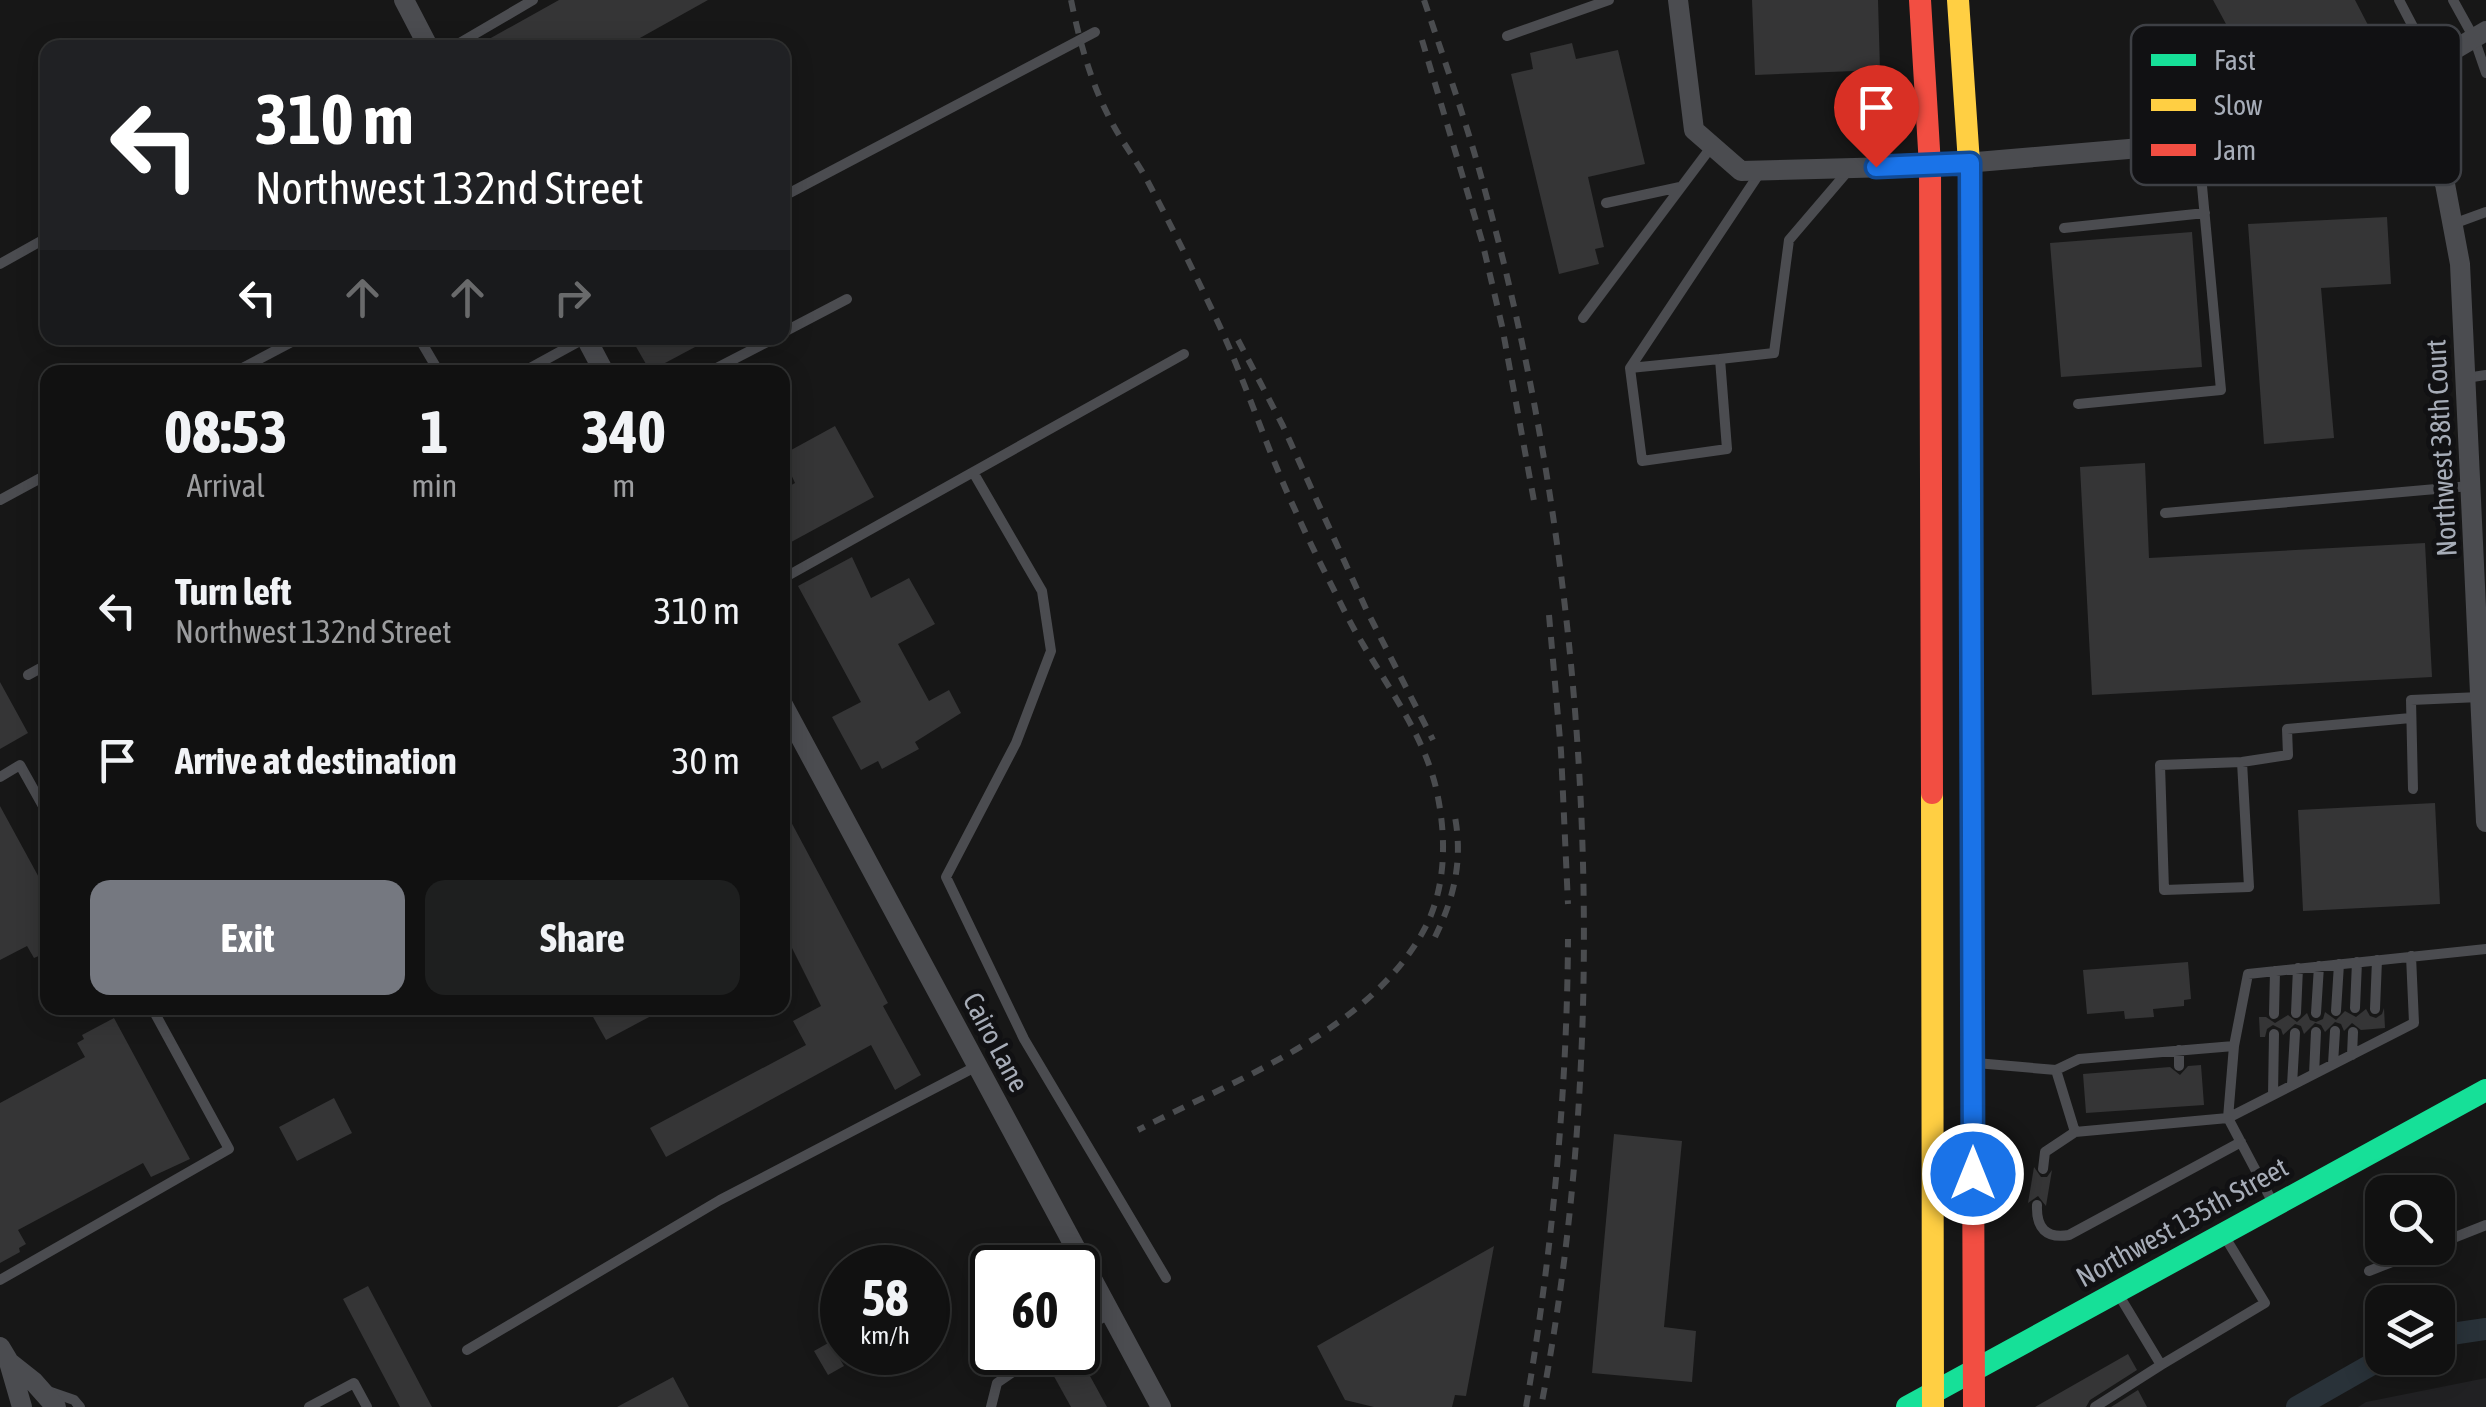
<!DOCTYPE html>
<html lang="en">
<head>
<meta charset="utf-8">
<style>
  :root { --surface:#111; --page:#1e1f1f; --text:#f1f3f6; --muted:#9c9d9f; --line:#303131; --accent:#757880 }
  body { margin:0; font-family:"Asap Condensed",sans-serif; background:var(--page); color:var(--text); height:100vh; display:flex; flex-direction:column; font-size:38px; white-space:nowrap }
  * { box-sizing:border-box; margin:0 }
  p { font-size:32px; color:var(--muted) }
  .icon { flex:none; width:55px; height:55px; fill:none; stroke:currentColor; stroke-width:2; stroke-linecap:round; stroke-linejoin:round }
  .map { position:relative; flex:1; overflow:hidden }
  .details { position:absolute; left:40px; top:365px; width:750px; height:650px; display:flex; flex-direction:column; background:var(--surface); border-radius:20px; box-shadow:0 5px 25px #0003,0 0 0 2px var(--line) }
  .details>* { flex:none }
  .banner { position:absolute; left:40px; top:40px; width:750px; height:305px; border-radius:20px; box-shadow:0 5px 25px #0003,0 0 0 2px var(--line); background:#202124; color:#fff; overflow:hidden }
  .fabs { position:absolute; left:2365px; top:1175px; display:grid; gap:20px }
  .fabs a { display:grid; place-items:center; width:90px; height:90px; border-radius:20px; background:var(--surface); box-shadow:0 5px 25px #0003,0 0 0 2px var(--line); font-size:50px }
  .speed { position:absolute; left:820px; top:1245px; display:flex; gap:20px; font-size:50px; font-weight:700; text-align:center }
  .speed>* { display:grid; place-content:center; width:130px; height:130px; border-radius:50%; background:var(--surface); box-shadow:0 5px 25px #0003,0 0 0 2px var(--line); line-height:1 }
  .speed small { font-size:25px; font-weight:400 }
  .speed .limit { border:5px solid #111; border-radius:15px; background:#fff; color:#111 }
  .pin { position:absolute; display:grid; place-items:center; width:85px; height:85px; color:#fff; margin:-102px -42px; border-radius:50% 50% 50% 0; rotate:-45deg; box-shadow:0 0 10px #0007 }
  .pin .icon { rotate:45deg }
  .me { position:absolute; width:110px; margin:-55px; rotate:0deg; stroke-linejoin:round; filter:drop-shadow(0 0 8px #0008) }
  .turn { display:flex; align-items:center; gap:35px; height:210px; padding:0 50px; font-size:45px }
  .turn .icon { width:130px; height:130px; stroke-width:2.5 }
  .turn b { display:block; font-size:70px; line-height:85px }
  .lanes { display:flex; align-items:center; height:95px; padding:0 50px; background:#0003; justify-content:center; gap:50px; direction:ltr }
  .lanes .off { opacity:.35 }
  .eta { display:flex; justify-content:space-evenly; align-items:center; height:170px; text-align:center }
  .eta b { font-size:60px; font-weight:700; line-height:70px }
  .action { display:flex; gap:20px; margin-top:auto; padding:20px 50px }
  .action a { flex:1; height:115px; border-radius:20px; background:var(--accent); color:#fff; font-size:40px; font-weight:700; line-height:115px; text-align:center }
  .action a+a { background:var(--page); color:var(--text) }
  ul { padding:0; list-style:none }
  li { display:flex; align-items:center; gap:30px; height:150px; padding:0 50px }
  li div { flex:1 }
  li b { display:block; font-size:38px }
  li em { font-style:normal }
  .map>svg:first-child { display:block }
</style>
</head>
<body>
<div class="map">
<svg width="2486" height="1407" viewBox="0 0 2486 1407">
  <rect width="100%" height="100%" fill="#171717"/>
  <path fill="#212123" d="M2486,1378V1407H2358L2366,1402Z"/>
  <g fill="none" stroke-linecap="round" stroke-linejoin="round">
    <path stroke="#293239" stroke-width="22" d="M2438,1336L2486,1329
      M2297,1407L2383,1358"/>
  </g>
  <path fill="#353536" d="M559,0H708L622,48H473Z
    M1752,0H1878L1880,70L1755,75Z
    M2213,0H2355L2368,25L2259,85Z
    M1572,43L1576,59L1618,50L1645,164L1588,177L1604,247L1595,249L1599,264L1559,274L1511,74L1533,69L1530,53Z
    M2387,217L2391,284L2321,288L2334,438L2264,444L2248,224Z
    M2192,232L2202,367L2061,377L2050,243Z
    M631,338H712L650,371Z
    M835,426L874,497L782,547V490L795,483L782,455Z
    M2145,463L2149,558L2425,543L2432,677L2092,695L2080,467Z
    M852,557L871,598L909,578L935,624L898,644L929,701L949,690L961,713L915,742L919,749L882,769L878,761L861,770L832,717L861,702L798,586Z
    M0,682L28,733L0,749Z
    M2435,803L2440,904L2303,911L2298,810Z
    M782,805L888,1003L883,1006L921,1075L895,1090L871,1045L666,1157L650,1128L806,1045L793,1021L821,1006L788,940L782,944Z
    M0,806L48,894V952L34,958L27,946L0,960Z
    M2188,962L2191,999L2184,1000V1006L2153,1009L2154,1017L2125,1019L2124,1011L2087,1014L2083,970Z
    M588,1008H666L606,1040Z
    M2384,1008L2385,1028L2361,1030L2352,1023L2344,1031L2341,1024L2335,1022L2325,1032L2321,1025L2315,1023L2304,1034L2301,1026L2295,1024L2283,1035L2281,1029L2273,1025L2267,1029L2265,1037H2260L2259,1017H2266L2275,1023L2288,1015L2297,1022L2307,1013L2310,1020L2316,1022L2323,1019L2325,1012L2336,1020L2345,1011L2356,1017L2366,1009L2370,1016L2376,1018L2382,1014Z
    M114,1018L190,1159L151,1177L143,1163L18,1230L26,1244L19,1248L20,1252L0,1263V1103L85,1057L77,1043L84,1039L82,1035Z
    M2201,1065L2204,1105L2086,1113L2083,1074L2170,1067L2180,1075L2188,1066Z
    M334,1098L352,1133L297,1161L279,1127Z
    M1614,1134L1682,1141L1664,1327L1696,1331L1692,1382L1592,1373Z
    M2034,1167L2041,1177H2047L2052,1170L2046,1206L2038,1196L2028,1203Z
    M1494,1246L1466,1396L1455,1395L1452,1407H1374L1345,1400L1317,1346Z
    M368,1286L432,1407H400L343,1299Z
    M830,1342L844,1366L828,1375L814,1351Z
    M2128,1354L2137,1370L2090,1400L2086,1407H2035Z
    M1079,1356L1107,1407H1071L1051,1371Z
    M673,1377L689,1407H617Z
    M2138,1390L2147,1407H2111Z"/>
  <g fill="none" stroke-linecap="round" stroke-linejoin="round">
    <path stroke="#4b4c50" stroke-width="10" d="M2399,0L2432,63
      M2453,0L2474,38L2486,73
      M1507,36L1609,0
      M451,48L533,0
      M782,197L1095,32
      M1606,203L1680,187
      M2453,224L2486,212
      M2064,228L2205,213
      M0,264L48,237
      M1583,318L1712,146
      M782,333L847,299
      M419,338L439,372
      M1720,359L1774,353L1789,240L1848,171
      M1630,368L1720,359L1727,449L1642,461L1630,368L1761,171
      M235,372L299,338
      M523,372L585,338
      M709,372L775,338
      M2466,378L2486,375
      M2078,404L2221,390L2198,143
      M973,472L1042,591L1051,651L1016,743L946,877L1024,1039L1166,1278
      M0,500L48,474
      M2165,513L2470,486
      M782,579L1184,354
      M28,675L48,664
      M2242,762L2249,887L2164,890L2160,765L2242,762L2288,755L2287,729L2411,718
      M0,777L20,765L48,815
      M2413,789L2411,700L2480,697
      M2355,1008L2357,962
      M2375,1009L2377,960
      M2336,1011L2339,964
      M2296,1013L2298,968
      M2316,1013L2319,966
      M2274,1014L2275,971
      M2179,1050V1066
      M2352,1055L2353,1032
      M1976,1063L2056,1070L2079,1059L2234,1046L2248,974L2486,949
      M2333,1064L2335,1031
      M2056,1070L2075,1132L2228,1118L2273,1203
      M2314,1074L2316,1032
      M2292,1085L2295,1033
      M2273,1095L2274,1034
      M2228,1118L2414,1023L2411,956
      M2228,1118L2234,1046
      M2043,1169L2045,1152L2075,1132
      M2037,1205C2036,1228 2046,1239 2069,1235L2241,1142
      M2438,1244L2486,1225
      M2369,1271L2428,1248
      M0,1280L229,1149L152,1008
      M2120,1297L2161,1365L2265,1303L2225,1237
      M1078,1331L1111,1313
      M467,1350L720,1200L977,1066
      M45,1390L74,1400L80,1407
      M309,1407L354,1383L367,1407
      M991,1407L997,1383L1042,1352
      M2095,1407L2161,1365"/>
    <path stroke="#4b4c50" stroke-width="20" d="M404,0L429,48
      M1678,0L1694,130L1741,171L1930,166L2234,140L2314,127L2398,83L2486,31
      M2398,83L2445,184L2460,264L2486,822
      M586,338L604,372
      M782,703L1161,1407
      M0,1347L9,1362L22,1407
      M9,1362L33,1381L56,1407"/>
    <path stroke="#16e098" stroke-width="22" d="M1907,1407L2486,1090"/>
    <path stroke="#ffcf43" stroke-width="22" d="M1958,0L1969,163L1972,849
      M1932,793L1933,1407"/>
    <path stroke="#f24e42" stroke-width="22" d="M1920,0L1930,166L1932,793
      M1972,849L1974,1407"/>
    <path stroke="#4a4c4f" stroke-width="6" stroke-dasharray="12 10" stroke-linecap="butt" d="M1071,0C1079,39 1090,80 1108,115C1119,138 1135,158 1147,180C1171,225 1193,270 1215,316C1245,379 1266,448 1296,512C1311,546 1329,580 1346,614C1375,671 1421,725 1436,788C1446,832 1447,880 1428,922C1376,1029 1238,1078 1138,1130
      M1424,0C1445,62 1467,124 1484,187C1590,570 1616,1016 1541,1407
      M1422,40L1482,241L1502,326L1534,501
      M1238,340L1283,426L1367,611L1433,740
      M1549,615L1561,751L1568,904
      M1435,937C1454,898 1463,861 1455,817
      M1526,1407C1552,1252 1567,1096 1568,939"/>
  </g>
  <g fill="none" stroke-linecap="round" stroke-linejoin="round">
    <g stroke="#114b97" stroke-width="25">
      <path id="route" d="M1876,167L1970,163L1973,1174"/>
    </g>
    <use href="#route" stroke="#1a73e8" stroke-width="18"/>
  </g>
  <g text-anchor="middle" stroke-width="10" stroke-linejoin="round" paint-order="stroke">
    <g font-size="28" fill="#a7adb8" stroke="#111113">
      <text transform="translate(2441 448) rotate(-93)" y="10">Northwest 38th Court</text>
      <text transform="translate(996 1042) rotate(62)" y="10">Cairo Lane</text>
      <text transform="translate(2182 1222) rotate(-29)" y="10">Northwest 135th Street</text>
    </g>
  </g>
  <rect x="2131" y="25" width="330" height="160" rx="15" fill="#111113" stroke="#3e4045" stroke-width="2.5"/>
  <rect x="2151" y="54" width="45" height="12" fill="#16e098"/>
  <rect x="2151" y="99" width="45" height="12" fill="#ffcf43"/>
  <rect x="2151" y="144" width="45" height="12" fill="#f24e42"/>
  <g font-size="28" fill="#a7adb8">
    <text x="2214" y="70">Fast</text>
    <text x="2214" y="115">Slow</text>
    <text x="2214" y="160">Jam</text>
  </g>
</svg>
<div class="fabs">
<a><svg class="icon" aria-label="search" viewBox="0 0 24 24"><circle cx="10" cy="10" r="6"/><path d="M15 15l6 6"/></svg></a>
<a><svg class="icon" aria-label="layers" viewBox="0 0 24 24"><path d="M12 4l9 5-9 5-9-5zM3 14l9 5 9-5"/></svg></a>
</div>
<div class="speed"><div>58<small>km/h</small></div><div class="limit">60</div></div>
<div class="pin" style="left:1876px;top:167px;background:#d93025"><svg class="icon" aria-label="arrive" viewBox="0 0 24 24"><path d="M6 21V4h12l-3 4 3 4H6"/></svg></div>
<svg class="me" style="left:1973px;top:1174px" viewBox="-20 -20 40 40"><circle r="17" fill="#1a73e8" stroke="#fff" stroke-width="3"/><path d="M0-11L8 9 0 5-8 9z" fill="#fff"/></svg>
<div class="banner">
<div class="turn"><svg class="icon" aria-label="left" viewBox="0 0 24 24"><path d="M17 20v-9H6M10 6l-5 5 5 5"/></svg><div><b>310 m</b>Northwest 132nd Street</div></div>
<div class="lanes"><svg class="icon" aria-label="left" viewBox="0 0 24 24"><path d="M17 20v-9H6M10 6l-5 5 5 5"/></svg><svg class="icon off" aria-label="ahead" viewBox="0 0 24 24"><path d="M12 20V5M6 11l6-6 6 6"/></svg><svg class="icon off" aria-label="ahead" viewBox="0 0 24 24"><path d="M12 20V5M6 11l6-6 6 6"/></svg><svg class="icon off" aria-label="right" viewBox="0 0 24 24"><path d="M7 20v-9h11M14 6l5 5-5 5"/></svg></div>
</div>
<section class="details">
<div class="eta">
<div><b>08:53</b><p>Arrival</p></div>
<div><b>1</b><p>min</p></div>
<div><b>340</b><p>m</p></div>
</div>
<ul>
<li><svg class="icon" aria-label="left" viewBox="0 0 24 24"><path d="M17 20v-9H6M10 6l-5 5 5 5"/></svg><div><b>Turn left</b><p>Northwest 132nd Street</p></div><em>310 m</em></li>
<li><svg class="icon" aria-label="arrive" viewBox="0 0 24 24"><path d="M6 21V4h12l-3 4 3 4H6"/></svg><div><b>Arrive at destination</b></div><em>30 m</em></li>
</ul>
<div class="action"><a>Exit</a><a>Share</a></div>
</section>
</div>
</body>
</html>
